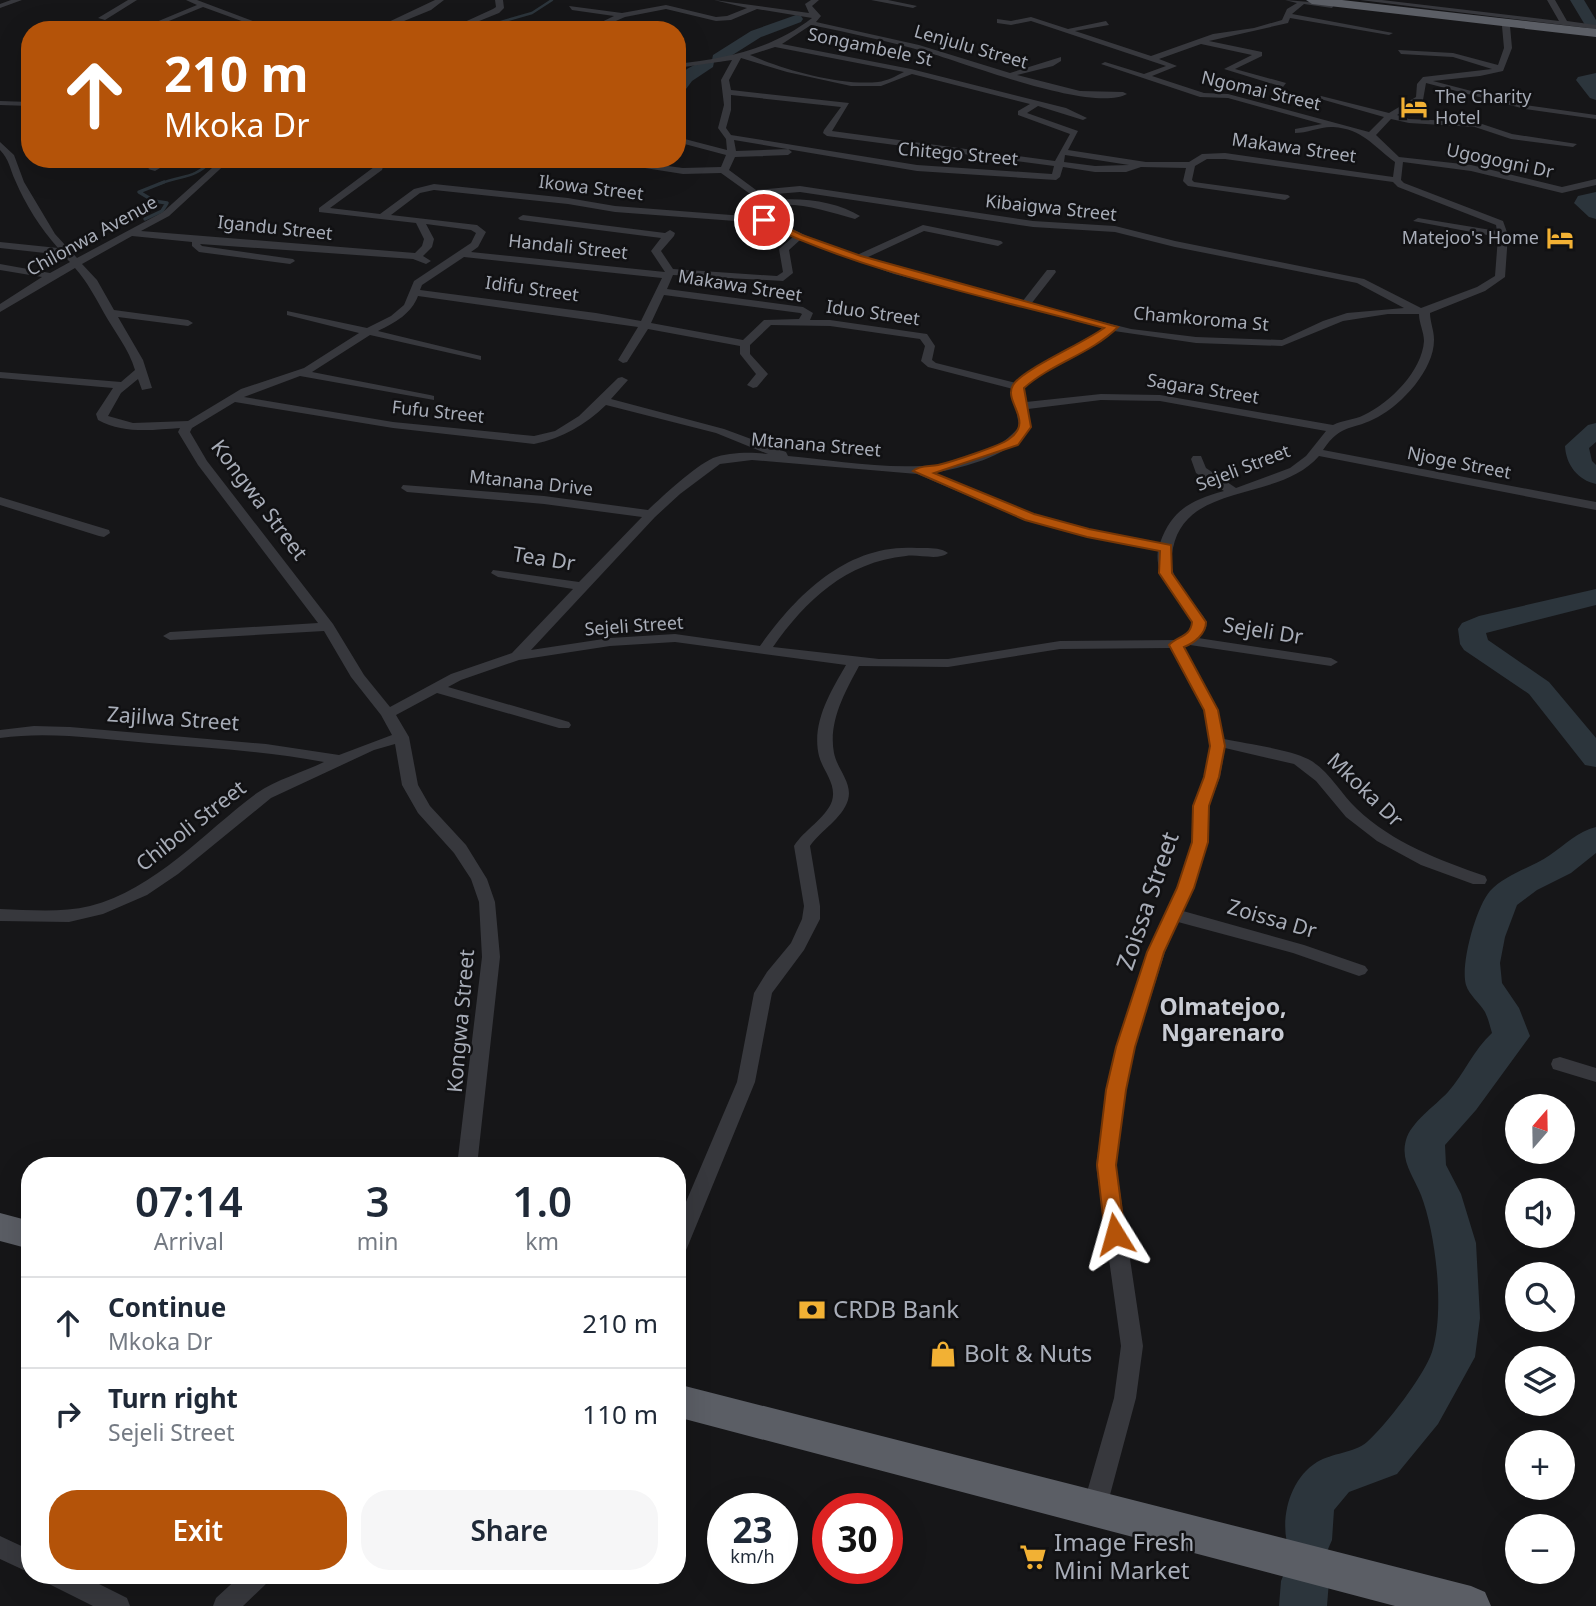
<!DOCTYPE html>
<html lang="en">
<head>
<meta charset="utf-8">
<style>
  :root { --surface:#fff; --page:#f6f6f7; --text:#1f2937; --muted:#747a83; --line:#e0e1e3; --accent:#b45309 }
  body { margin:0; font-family:"Noto Sans",sans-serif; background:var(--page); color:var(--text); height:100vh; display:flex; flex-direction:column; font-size:26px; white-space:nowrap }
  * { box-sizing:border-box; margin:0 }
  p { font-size:23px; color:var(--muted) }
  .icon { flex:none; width:38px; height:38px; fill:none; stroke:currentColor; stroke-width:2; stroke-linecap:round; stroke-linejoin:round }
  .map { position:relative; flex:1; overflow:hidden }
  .sheet { position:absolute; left:21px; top:1157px; width:665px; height:427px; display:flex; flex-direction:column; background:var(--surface); border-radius:28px; box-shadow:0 7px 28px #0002 }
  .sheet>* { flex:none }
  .hud { position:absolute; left:21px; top:21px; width:665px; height:147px; border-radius:28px; box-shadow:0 7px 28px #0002; background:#b45309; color:#fff; overflow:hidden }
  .needle { width:46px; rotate:20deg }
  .fabs { position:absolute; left:1505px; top:1094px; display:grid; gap:14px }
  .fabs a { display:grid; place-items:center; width:70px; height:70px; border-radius:50%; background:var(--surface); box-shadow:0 7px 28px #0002; font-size:35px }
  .speed { position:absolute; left:707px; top:1493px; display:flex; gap:14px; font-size:35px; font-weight:700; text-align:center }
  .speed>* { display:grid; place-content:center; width:91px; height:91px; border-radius:50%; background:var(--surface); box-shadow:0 7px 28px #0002; line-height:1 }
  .speed small { font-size:18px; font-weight:400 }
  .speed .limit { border:10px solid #d22; background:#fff; color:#111 }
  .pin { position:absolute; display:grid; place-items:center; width:60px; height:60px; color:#fff; margin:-30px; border:4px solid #fff; border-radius:50%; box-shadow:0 2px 7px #0007 }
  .me { position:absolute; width:77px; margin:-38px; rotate:352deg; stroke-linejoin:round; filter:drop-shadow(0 0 5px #0008) }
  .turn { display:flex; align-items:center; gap:24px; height:147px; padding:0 28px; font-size:32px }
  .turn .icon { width:91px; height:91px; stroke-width:2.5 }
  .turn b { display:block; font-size:49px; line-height:60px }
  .eta { display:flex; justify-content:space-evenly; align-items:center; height:119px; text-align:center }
  .eta b { font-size:42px; font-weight:600; line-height:49px }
  .button { display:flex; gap:14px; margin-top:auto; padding:14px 28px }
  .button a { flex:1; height:80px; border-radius:28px; background:var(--accent); color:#fff; font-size:28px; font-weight:600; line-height:80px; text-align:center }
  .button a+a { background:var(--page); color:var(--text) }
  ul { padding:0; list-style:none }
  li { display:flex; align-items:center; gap:21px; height:91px; padding:0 28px; border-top:2px solid var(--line) }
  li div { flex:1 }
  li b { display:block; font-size:26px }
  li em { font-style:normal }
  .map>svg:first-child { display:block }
</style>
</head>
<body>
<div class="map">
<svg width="1596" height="1606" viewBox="0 0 1596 1606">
  <rect width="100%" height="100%" fill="#161618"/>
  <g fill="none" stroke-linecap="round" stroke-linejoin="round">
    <path stroke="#2c353c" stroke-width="2.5" d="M473,30L532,13L552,0
      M159,184C185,174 192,180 213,160"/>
    <path stroke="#2c353c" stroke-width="3.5" d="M145,219L162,211L167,203L154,201L139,192L164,182"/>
    <path fill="#2c353c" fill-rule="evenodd" d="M1570,0H1584L1596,20V36L1591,35Z
      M796,15L801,16L803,19L801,22L761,37L723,61L714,62L713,67L692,81L683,93L677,95C677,89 676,81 679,76C685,68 703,60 712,60L713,55L751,31Z
      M1596,73V100L1590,98L1576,80L1578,77Z
      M1596,192V219L1589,217L1574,203L1578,196Z
      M1596,423V442L1589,448L1592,461L1596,465V484C1578,480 1566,465 1565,446L1588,425Z
      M1596,589V605L1486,633L1488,640L1549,682L1596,738V767L1585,765L1529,694L1464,650L1460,644L1458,629L1462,623L1479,616Z
      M1596,827V853L1571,873L1537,890L1517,905L1505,937L1500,963L1502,983L1519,1008L1530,1036L1476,1110L1445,1145L1446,1165L1461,1194L1476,1243L1480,1318L1475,1357L1438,1424L1397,1474L1349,1492L1334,1510L1332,1540L1325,1556L1313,1561L1322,1564L1329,1581L1327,1606H1279L1281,1581L1288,1564L1300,1559L1291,1556C1278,1525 1287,1481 1317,1462C1332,1453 1354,1453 1367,1442C1386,1425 1424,1376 1432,1352C1445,1312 1436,1234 1421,1195C1414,1177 1400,1161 1406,1140C1411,1122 1435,1106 1448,1092C1464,1074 1474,1049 1492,1033C1490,1026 1488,1018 1485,1012C1480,1003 1469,995 1466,985C1460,965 1476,907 1490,891C1506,874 1531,868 1550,855C1565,845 1578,831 1596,827Z"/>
    <path fill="#37383d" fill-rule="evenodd" d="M11,0H22L0,8V4Z
      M128,0H137L105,20L98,18Z
      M186,0H197L277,30H266L203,7L147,30H137L197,5Z
      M435,0H444L431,10L387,28L380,26Z
      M495,0H503L504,8L499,13L457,30H447L493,9L496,7Z
      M714,0L809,13L805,4L811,0H819L812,6L821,16L816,22L919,45L1010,73L1061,57V61L1053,66L1017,75L1080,91L1123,92L1127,94C1092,113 966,63 926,52C888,41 850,33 811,25L782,44L911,69L1066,108L1087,118L1083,120L1038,106L1027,113L1078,131L1068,150L1146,162H1189L1202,154L1225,153L1393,177L1395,162C1373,146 1363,129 1333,127C1322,126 1307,133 1295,133V129L1322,124L1228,98L1200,97L1101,64L1105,62L1144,74L1166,66L1031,21L1011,25L997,23V19L1011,21L1031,17L1068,29L1106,21L1109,25L1075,31L1151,56L1213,34L1254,28L1282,20L1287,9L1297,3L1285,0L1335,4L1332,8L1304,4L1292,14L1393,33L1389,35L1290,18L1288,23L1209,41L1262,52V56L1235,69L1286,83L1283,87L1224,69L1252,55L1201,44L1159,59L1177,66L1152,76L1204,93L1228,94L1369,132L1384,117L1317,98L1321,96L1389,113L1416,97L1417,84L1423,77L1492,69L1453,57L1401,54L1398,50L1453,53L1498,65L1504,48L1502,26L1506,24L1510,26L1512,48L1503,71L1480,76L1433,81L1525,105L1596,115V119L1525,109L1426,83L1423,100L1397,115L1409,119L1476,122L1512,134L1577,144L1573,147L1511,139L1475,127L1409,123L1391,119L1376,135L1399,157L1471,165L1562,187L1596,179V185L1562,193L1471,171L1403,162L1401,180L1404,183L1503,221L1508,235L1505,277L1485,291L1430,313C1430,322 1434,330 1434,340C1434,370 1402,404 1378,417C1353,431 1342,422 1323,450L1596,502V510L1319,456C1278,503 1187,481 1173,548C1172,555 1170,560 1172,568C1177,589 1197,604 1207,622L1206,628L1198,638L1331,658L1338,662L1331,666L1190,645L1184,647L1218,710L1224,739C1247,744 1289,749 1308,759C1329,770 1340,793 1357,809C1393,843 1439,860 1485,876L1487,880L1485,884H1473L1421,865L1377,841L1346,817L1316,781L1294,764L1225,748L1220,777L1209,806L1208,842L1183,911L1304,945L1365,966L1368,970L1365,974L1359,976L1293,953L1178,922L1165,952L1135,1047L1125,1090L1116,1165L1143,1346L1136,1398L1107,1506L1103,1514L1095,1517L1087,1514L1083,1506L1114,1398L1121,1346L1096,1165L1107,1090L1117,1047L1147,952L1177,888L1192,842L1193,806L1204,777L1210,746L1204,710L1171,648L1060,649L948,667L859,666C845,692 828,722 834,753C837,769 853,783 848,800C842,819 821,830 810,846L820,906V919L804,950L772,993L755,1082L687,1248L684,1254L677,1256V1223L737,1082L754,993L767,972L791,943L802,919L804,906L794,846C804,830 826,818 832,801C837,784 823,771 819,756C811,723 831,691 846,665L675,642L610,646L519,660L461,680L448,687L569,722L571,725L569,728H559L437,693L396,715L409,737L418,785L430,806L466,845L487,879L495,902L500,957L477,1166H457L482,957L479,902L471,879L454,853L418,813L402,785L395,744L374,750L271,798L178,874L147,895L103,914L69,922L0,921V909C30,910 61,913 90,906C156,889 204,832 257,793C276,780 303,772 324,762C267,751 208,748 149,743C99,739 50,731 0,738V730L34,726L70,727L266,744L339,755L392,735L381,715L351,677L324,631L170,640L163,636L170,632L318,623L198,465L178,432L180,428C152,430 124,434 98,420L96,414L113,388L0,378V372L121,382L135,370C129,349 114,331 104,313C95,297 88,283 75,268L0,312V304L42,277L0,270V264L50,273L70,262L63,255L0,248V242L58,248C41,229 25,204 15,180C10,169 9,159 0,150V142L14,155L24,182L55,234L77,258L163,212L222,159H231L169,216L141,231L415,253L422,246L424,239L416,223L319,212V208L374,167L349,159L446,161L450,164L446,167H383L382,170L330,208L380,214L414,189L434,184L568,198L615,206L757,217L760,201L721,173L683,174L594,160L613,159L683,168L721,167L726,155L677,142V137L727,150L726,139L718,128L724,105L721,80L732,60L677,68V64C727,58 772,49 812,18L757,9L731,20L716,21L666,9L625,17L595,30H585L614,16L572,10L569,6L622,13L666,5L716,17L727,16L747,8ZM775,47L904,72C896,76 887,81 878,82C841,86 784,70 750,55ZM741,58L787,72L851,86H881L912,74L1030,104L1018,111V115L1070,134L1055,161L832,131L849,103L731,90L729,80ZM731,95L841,107L824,130L823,133L827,136L1054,166L1052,174L917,165L731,135L726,128L731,110ZM734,140L917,171L1056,180L1060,177L1063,167L1095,172H1126L1141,167L1186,168L1183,181L1188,186L1285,200L1290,197L1288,195L1194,182L1192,180L1195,166L1207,159H1225L1393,182L1398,187L1496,225L1497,231L1418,218L1413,221L1498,237L1495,276L1477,287L1421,308L1364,279L1175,241L1115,226L1033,221L800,186L756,190L729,170L735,157L788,155L792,152L788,149L736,151ZM1065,155L1129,165L1095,166L1064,162ZM434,190L568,204L615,212L762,223L793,237L779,249L783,272L777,276L673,269L661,251L674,236L675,233L670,230L665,233L523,215L518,218L520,220L661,238L651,251L665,272L471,252L478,247L486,232L477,225L391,215L420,193ZM800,192L1033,227L1115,232L1175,247L1357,283L1404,308L1347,313L1323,321L1282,340L1196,337L1131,329L1031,304L1056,272L1055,270H1047L1022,302L866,258L924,231L998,246L1003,243L1001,241L923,225L857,255L811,238L766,216L769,206C799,201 826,211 855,219L860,216C837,201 796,196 769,201L763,195ZM426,224L471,230L476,233L471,243L414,281L404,305L391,316L367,328L287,311V315L359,333L304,368L241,389L188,421L133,423L108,416L121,393L138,379L142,390L152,388L143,360L118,317L188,326L193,323L188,320L114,310L97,280L82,264L132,236L192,242V246L199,252L290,264L295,261L293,259L202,246L200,244L413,259L426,264L431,261L423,256L432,247L434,239ZM800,240L894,274L1104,328L1037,368L1016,383L936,363L932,360L935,346L927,334L830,320H810L813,313L803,307L667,289L673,275L783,281L793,273L789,250ZM464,257L662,278L641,321L596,313L420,290L422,285ZM664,295L800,313L802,314L799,319L764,320L743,340L651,323ZM418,296L638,327L618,360L623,363L627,362L648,329L740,346V354L756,374L747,385L753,388L757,387L768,374L750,354V345L771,325L830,326L920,339L925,346L921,361L928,367L1013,389L1019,427C967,487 857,462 788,456L786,452L724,429L611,399L628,380L622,377L618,378L579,416L555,431L534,436L393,422L244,397L300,376L434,400V396L430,395L312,372L370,335L481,360V356L378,331C396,322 411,314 418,296ZM1388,314H1419C1419,323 1424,332 1424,341C1422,371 1390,403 1364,415C1354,420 1343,420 1333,425L1160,395L1101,394L1026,402L1024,388L1033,380L1114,331L1196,343L1282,346L1343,321ZM1101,400L1160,401L1326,431L1306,456L1290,468L1236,488L1206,468L1201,456H1193L1191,459L1196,473L1224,491C1192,500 1172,509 1160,543L1088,529L1033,514L934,473C969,466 1008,457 1031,427L1028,409ZM235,402L393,428L534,444C563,438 585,425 606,405L716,433L768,454C752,452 729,452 713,458C694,467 664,495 648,510L544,496L403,485L401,488L407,492L544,504L642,517L579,582L493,570L491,573L498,577L573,589L512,653L451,674L390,707L364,675L333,624L207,461L190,432L192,428ZM752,460L917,474L1025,520L1087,537L1158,550C1154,578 1176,595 1190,616C1195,626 1189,635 1179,640L1060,641L948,659H879L773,647C806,600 846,562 906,556C919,554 938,561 948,553C940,547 927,548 917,548C848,543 797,594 760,646L675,634L610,638L531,650L655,517L680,494L720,464Z
      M871,0H888L917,6L913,8Z
      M1360,0H1382L1559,21L1547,0H1555L1567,21L1596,25V29Z
      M0,101L30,102V106L0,105Z
      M164,159H175L155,171L148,169Z
      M0,497L109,530L110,533L104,537L99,536L0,505Z
      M1560,1057L1596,1068V1082L1553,1069L1551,1064L1553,1059Z
      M0,1536L30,1550V1573L0,1559Z
      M44,1575H81L127,1598L130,1606H93L47,1583Z
      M241,1575H270L267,1583L243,1606H213L216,1598Z"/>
    <path fill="#5b5e65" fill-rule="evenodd" d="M1306,0H1342L1596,29V37L1312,4Z
      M0,1213L30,1221V1249L0,1241Z
      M677,1384L1471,1586L1485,1592L1491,1606H1395L677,1417Z"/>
  </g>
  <path fill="#b45309" stroke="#753606" stroke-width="2" d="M760,218H767L802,235L861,256L1118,327C1091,354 1052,363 1024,388L1031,427L1018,445L934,473L1034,514L1089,529L1171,545L1172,573L1206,622C1206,634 1194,643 1184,647L1218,710L1225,746L1219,777L1209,806L1208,842L1194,888L1164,952L1135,1047L1126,1090L1116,1165L1125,1234L1122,1240L1115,1242L1108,1240L1105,1234L1097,1165L1106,1090L1116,1047L1147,952L1177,888L1192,842L1193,806L1204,777L1210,746L1204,710L1169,645C1177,636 1191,637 1192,622L1159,573L1160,551L1087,537L1025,520L913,471C920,465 929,467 938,465C951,462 1000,446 1009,439C1035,421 1003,402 1013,385C1023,369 1084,343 1104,328C990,297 867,274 760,222Z"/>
  <defs>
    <g id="hotel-bare" transform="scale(2.1)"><path d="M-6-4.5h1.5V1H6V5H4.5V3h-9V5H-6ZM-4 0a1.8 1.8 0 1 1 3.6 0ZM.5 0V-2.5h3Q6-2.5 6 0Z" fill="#f2b134" stroke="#111113" stroke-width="2.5" paint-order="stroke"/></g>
    <g id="bank-bare" transform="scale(2.1)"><path d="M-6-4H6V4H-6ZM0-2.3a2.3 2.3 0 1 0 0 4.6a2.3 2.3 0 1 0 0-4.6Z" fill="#f2b134" stroke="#111113" stroke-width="2.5" paint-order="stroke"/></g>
    <g id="shop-bare" transform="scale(2.1)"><path d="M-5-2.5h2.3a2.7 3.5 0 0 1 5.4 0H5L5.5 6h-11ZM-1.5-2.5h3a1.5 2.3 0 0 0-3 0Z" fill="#f2b134" stroke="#111113" stroke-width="2.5" paint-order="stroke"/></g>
    <g id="supermarket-bare" transform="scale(2.1)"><path d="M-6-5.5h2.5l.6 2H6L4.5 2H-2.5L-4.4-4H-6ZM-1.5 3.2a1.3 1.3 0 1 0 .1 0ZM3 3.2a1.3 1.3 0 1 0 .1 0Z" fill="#f2b134" stroke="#111113" stroke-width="2.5" paint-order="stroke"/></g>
  </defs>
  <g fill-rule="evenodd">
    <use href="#hotel-bare" x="1414" y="107"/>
    <use href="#hotel-bare" x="1560" y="238"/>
    <use href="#bank-bare" x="812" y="1310"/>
    <use href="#shop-bare" x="943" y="1354"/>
    <use href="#supermarket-bare" x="1033" y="1557"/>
  </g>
  <g text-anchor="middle" stroke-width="5" stroke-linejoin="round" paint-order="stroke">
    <g font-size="18" fill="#a8adb8" stroke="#111113">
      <text transform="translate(870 47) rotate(12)" y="6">Songambele St</text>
      <text transform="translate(971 47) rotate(16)" y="6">Lenjulu Street</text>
      <text transform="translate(1261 91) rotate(13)" y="6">Ngomai Street</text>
      <text transform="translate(1294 148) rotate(8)" y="6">Makawa Street</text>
      <text transform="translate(958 154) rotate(5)" y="6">Chitego Street</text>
      <text transform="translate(1500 161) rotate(12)" y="6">Ugogogni Dr</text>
      <text transform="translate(591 188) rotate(7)" y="6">Ikowa Street</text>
      <text transform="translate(1051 208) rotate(6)" y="6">Kibaigwa Street</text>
      <text transform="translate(275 228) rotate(6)" y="6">Igandu Street</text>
      <text transform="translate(92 236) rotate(-29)" y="6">Chilonwa Avenue</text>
      <text transform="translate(568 247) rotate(6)" y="6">Handali Street</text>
      <text transform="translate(740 286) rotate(9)" y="6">Makawa Street</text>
      <text transform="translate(532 289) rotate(8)" y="6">Idifu Street</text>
      <text transform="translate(873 313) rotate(8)" y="6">Iduo Street</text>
      <text transform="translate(1201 319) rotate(5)" y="6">Chamkoroma St</text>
      <text transform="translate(1203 389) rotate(9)" y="6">Sagara Street</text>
      <text transform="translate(438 412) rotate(6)" y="6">Fufu Street</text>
      <text transform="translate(816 445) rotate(5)" y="6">Mtanana Street</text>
      <text transform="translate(1459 463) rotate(11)" y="6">Njoge Street</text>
      <text transform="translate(1243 468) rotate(-21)" y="6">Sejeli Street</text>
      <text transform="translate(531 483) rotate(6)" y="6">Mtanana Drive</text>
      <text transform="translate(634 626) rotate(-4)" y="6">Sejeli Street</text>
    </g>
    <g font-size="18" fill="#a8adb8" stroke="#111113" text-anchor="start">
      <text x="1435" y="103">The Charity<tspan x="1435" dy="21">Hotel</tspan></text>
      <text x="1539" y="244" text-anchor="end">Matejoo's Home</text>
    </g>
    <g font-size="21" fill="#a8adb8" stroke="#111113">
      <text transform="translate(259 500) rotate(53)" y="7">Kongwa Street</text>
      <text transform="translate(544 559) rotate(9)" y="7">Tea Dr</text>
      <text transform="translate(1263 631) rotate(9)" y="7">Sejeli Dr</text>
      <text transform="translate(173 719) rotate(4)" y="7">Zajilwa Street</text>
      <text transform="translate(1365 790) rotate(44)" y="7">Mkoka Dr</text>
      <text transform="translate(191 826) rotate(-38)" y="7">Chiboli Street</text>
      <text transform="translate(1272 919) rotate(16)" y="7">Zoissa Dr</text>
      <text transform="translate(461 1021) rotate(-85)" y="7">Kongwa Street</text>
    </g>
    <g font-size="23" font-weight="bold" fill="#c9ccd4" stroke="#111113">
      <text x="1223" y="1015">Olmatejoo,<tspan x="1223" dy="26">Ngarenaro</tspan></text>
    </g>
    <g font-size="24" fill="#a8adb8" stroke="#111113">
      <text transform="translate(1148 901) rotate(-71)" y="8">Zoissa Street</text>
    </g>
    <g font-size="24" fill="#a8adb8" stroke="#111113" text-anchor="start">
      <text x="833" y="1318">CRDB Bank</text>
      <text x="964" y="1362">Bolt &amp; Nuts</text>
      <text x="1054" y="1551">Image Fresh<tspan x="1054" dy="28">Mini Market</tspan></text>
    </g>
  </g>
</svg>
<div class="fabs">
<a><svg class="needle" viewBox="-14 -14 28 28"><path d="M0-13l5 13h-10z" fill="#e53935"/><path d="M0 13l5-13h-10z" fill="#747a83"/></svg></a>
<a><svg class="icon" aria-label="sound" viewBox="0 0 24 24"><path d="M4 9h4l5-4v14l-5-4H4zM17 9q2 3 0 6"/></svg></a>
<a><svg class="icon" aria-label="search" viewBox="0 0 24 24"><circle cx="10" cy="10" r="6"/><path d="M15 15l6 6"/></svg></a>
<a><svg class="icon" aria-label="layers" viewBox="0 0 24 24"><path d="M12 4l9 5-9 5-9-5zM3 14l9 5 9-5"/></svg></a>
<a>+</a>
<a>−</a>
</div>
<div class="speed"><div>23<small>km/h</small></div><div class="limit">30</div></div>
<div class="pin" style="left:764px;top:220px;background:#d93025"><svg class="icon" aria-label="arrive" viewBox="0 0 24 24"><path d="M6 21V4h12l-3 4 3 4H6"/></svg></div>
<svg class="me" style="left:1115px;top:1234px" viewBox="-20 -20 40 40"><path d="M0-17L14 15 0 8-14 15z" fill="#b45309" stroke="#fff" stroke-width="4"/></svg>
<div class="hud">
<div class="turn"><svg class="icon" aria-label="ahead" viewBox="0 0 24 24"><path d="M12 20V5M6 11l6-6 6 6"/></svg><div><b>210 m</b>Mkoka Dr</div></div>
</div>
<section class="sheet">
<div class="eta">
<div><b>07:14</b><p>Arrival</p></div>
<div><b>3</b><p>min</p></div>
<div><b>1.0</b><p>km</p></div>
</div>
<ul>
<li><svg class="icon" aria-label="ahead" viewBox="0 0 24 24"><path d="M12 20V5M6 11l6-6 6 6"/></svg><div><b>Continue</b><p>Mkoka Dr</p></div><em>210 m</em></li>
<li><svg class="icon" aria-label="right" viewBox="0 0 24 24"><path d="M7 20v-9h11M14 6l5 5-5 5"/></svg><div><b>Turn right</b><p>Sejeli Street</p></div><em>110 m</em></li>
</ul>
<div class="button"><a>Exit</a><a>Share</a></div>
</section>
</div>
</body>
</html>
